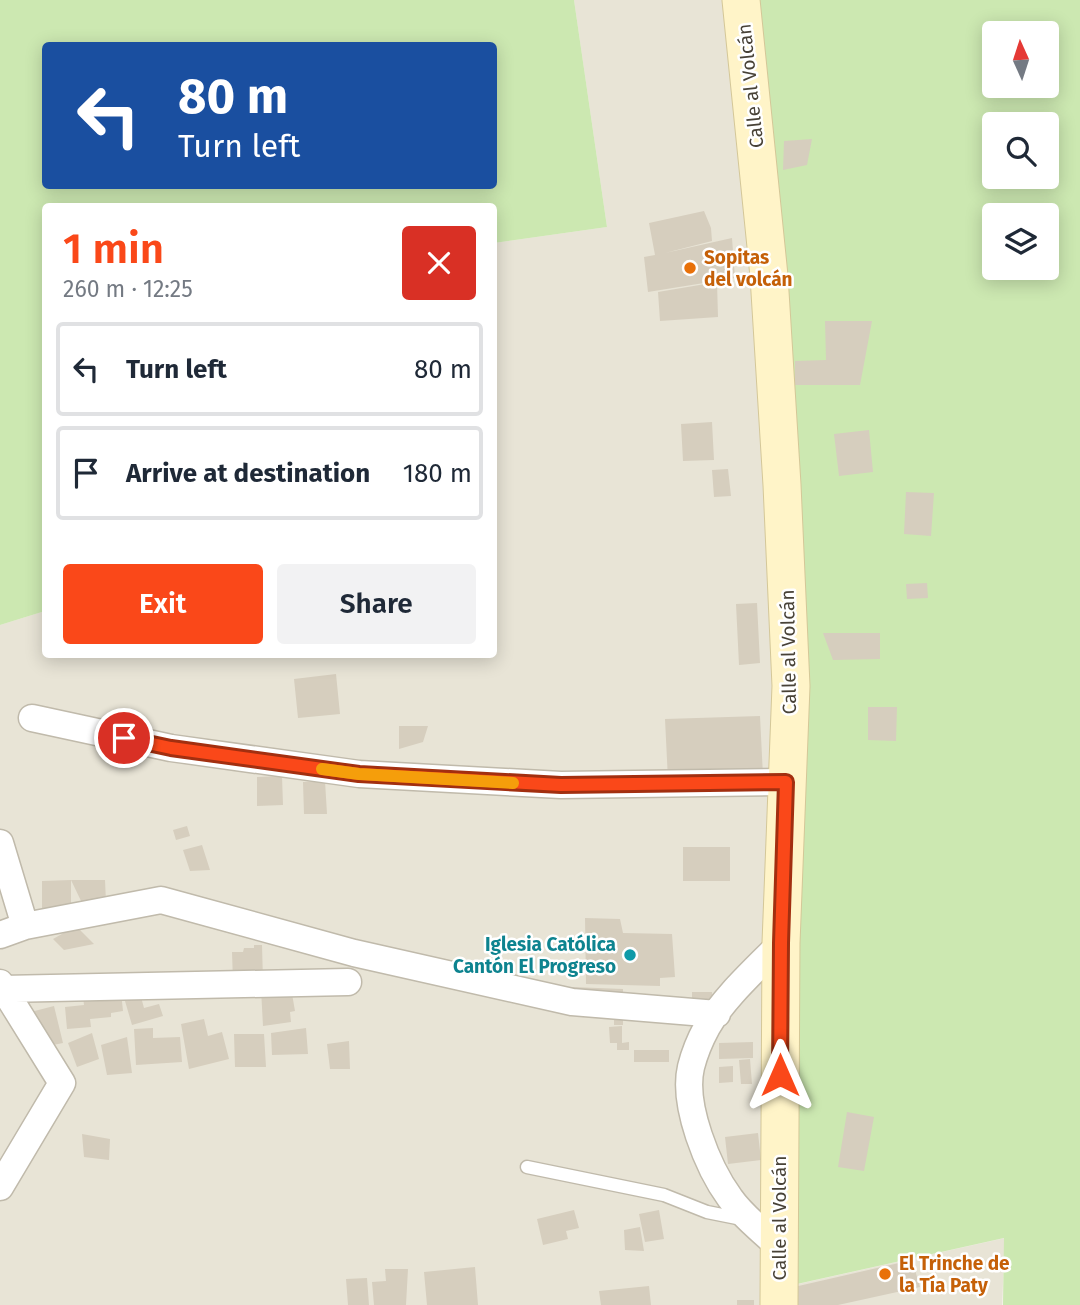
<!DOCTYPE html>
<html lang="en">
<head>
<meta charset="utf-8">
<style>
  :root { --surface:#fff; --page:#f2f2f3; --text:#1f2937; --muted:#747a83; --line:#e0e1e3; --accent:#fa4819 }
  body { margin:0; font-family:"Fira Sans",sans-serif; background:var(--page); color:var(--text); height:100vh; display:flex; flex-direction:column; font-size:26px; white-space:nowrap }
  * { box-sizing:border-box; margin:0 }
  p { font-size:23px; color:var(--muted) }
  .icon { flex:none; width:38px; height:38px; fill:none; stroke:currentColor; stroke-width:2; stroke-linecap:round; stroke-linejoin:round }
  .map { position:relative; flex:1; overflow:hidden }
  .details { position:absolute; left:42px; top:203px; width:455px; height:455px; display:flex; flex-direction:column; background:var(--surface); border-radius:7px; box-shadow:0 4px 18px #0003 }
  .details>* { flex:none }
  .guide { position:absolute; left:42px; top:42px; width:455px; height:147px; border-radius:7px; box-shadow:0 4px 18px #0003; background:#1a4fa0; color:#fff; overflow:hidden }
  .needle { width:46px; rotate:357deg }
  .fabs { position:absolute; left:982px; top:21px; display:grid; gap:14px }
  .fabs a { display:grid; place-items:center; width:77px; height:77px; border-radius:7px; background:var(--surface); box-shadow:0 4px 18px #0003; font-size:35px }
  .pin { position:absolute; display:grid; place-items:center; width:60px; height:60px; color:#fff; margin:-30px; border:4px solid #fff; border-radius:50%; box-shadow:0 2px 7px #0007 }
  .me { position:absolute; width:77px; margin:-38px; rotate:0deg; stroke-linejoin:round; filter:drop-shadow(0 0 5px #0008) }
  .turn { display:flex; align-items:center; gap:24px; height:147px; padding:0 21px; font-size:32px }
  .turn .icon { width:91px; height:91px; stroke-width:2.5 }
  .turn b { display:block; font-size:49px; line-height:60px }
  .round { display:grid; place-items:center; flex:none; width:74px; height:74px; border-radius:7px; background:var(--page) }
  .head { display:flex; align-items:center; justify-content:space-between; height:119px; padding:0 21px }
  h1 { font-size:42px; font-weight:600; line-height:52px; color:var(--accent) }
  .cta { display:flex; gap:14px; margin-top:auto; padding:14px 21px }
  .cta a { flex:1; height:80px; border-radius:7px; background:var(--accent); color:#fff; font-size:28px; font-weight:600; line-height:80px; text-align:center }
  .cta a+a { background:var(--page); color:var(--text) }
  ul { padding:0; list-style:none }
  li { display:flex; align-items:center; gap:21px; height:94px; margin:0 14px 10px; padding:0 7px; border:4px solid var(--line); border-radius:7px }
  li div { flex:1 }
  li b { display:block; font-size:26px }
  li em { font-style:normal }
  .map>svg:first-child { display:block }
</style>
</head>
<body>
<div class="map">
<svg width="1080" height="1305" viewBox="0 0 1080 1305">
  <rect width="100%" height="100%" fill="#f4f1e8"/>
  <path fill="#e8e4d6" d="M574,0H741L769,276L780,1288L1005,1238L1002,1305H0V625L45,611L46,654H494V243L607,227Z"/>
  <path fill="#cce8b1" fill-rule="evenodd" d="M0,0H574L607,227L494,243V206H46L45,611L0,625ZM46,46H494V186H46Z
    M741,0H1080V1305H1003L1004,1238L779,1288L786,782ZM994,33H1046V86H994ZM994,124H1046V177H994ZM994,215H1046V268H994Z"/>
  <path fill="#d6cebe" d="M812,139L807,165L783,170L784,141Z
    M704,211L711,228L712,241L665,253L732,238L735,278L648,292L644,257L655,255L649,223Z
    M717,282L718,317L660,321L658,292Z
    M825,321H872L860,385H795V361L826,360Z
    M712,422L714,460L683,461L681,424Z
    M869,430L873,472L839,476L834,434Z
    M728,469L731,496L714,497L712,470Z
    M906,492L934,493L931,536L904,534Z
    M927,583L928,598L907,599L906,584Z
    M757,603L760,663L739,665L736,604Z
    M823,633H880V659L833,660Z
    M336,674L340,714L298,718L294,679Z
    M868,707H897L896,741L868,740Z
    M760,716L763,776L668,780L665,719Z
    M399,726H428L423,742L399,749Z
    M282,776L283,805L257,806V777Z
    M325,781L327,814H304L303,782Z
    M187,826L190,836L176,840L173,830Z
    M202,845L210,870L190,871L183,850Z
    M683,847H730V881H683Z
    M71,880H105L106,902L82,903Z
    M71,880V910H42V881Z
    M585,918L620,919L623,933L672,934L675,977L660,978V986L586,984Z
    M76,926L94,944L64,950L53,939Z
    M254,945H262L263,981L233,982L232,952H243L244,948H254Z
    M572,987L623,989V999L571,997Z
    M291,988L295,1011L290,1012L291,1022L263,1026L261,989Z
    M121,992L123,1011L111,1013V1017L90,1019L91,1027L67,1029L65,1007L84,1005L83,996Z
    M692,992H712L713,1004L692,1005Z
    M141,997L144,1008L159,1004L163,1016L132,1025L125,1001Z
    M54,1006L63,1043L48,1046L23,1014Z
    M623,1015V1025H614V1016Z
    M204,1019L208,1036L222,1032L229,1059L189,1069L181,1024Z
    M622,1026V1043L629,1042V1050H617V1043H610L609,1027Z
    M153,1028V1038L180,1037L182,1062L136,1065L134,1029Z
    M306,1028L308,1054L272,1055L271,1033Z
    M92,1033L99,1059L77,1067L68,1043Z
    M234,1034H264L266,1067H235Z
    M127,1037L132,1073L107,1075L101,1045Z
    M349,1041L350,1069H330L327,1044Z
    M753,1042V1058L719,1059V1043Z
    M634,1050H669V1062H634Z
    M750,1059L752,1084H741L739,1060Z
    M733,1066V1082L719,1083V1067Z
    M847,1112L874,1117L864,1171L838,1167Z
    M758,1133L761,1160L728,1164L725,1137Z
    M82,1134L110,1139L109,1160L84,1157Z
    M574,1210L579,1228L566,1231L568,1239L543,1245L537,1219Z
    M659,1210L664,1239L645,1242L639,1214Z
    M640,1227L644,1251L625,1250L624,1230Z
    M912,1260L920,1287L838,1305H794V1287Z
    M475,1267L478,1305H427L424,1272Z
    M385,1269H408L406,1305H374L372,1282L386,1281Z
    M367,1278L369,1305H348L346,1279Z
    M649,1286L651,1305H601L599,1291Z
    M737,1300H754V1305H737Z"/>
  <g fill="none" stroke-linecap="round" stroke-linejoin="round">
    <g stroke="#c0baab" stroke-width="15">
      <path id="lane" d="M527,1167L664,1195L707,1212L742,1219"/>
    </g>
    <g stroke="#c0baab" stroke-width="29">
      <path id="street" d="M32,718L171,748L359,774L561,785L786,782
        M0,843L25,926L161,900L354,953L572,1002L717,1014
        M0,935L25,926
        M0,983L62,1083L0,1187
        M3,989L348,982
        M779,1247C764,1232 743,1217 730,1198C708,1168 682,1105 691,1067C694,1055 701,1038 707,1027C724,997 757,968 781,943"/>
    </g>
    <g stroke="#d4c798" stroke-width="39">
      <path id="secondary" d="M741,0L769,276L782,485L791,686L781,943L779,1305"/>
    </g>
    <use href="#lane" stroke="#fff" stroke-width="12"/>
    <use href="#street" stroke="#fff" stroke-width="26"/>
    <use href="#secondary" stroke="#fff4c8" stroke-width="37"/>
  </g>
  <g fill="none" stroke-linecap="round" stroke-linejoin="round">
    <g stroke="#a22f10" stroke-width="18">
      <path id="route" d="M124,738L171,748L359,774L561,785L786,782L781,943L780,1075"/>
    </g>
    <use href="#route" stroke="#fa4819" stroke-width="12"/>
    <path stroke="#f59e0b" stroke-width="12" d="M322,769L359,774L513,783"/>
  </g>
  <g fill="#e8710a" stroke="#fff" stroke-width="2.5">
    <circle cx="690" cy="268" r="7"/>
    <circle cx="885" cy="1274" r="7"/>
  </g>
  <circle fill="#0f9aa8" stroke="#fff" stroke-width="2.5" cx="630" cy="955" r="7"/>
  <g text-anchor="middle" stroke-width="5" stroke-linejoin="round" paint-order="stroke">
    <g font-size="19" fill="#484237" stroke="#fff">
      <text transform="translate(750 86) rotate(-96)" y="7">Calle al Volcán</text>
      <text transform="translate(788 652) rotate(-91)" y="7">Calle al Volcán</text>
      <text transform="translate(779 1218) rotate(-90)" y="7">Calle al Volcán</text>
    </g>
    <g font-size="19" font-weight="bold" fill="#c56008" stroke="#fff" text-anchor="start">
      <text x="704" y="264">Sopitas<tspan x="704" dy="22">del volcán</tspan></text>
      <text x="899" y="1270">El Trinche de<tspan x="899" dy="22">la Tía Paty</tspan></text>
    </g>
    <g font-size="19" font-weight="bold" fill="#0d838f" stroke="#fff" text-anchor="end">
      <text x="616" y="951">Iglesia Católica<tspan x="616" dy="22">Cantón El Progreso</tspan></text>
    </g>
  </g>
</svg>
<div class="fabs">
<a><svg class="needle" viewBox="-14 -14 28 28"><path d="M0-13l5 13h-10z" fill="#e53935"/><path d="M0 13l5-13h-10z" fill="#747a83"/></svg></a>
<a><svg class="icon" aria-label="search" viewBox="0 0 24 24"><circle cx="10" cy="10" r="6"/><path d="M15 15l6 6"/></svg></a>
<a><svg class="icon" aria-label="layers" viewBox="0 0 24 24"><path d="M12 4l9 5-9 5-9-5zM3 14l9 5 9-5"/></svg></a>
</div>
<div class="pin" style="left:124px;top:738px;background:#d93025"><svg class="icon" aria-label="arrive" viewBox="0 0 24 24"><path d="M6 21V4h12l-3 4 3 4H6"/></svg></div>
<svg class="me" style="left:780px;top:1075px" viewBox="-20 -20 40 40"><path d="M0-17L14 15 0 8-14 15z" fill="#fa4819" stroke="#fff" stroke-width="4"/></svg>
<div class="guide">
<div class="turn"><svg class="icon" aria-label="left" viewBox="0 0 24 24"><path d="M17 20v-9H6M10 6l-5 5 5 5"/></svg><div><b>80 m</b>Turn left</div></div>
</div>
<section class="details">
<div class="head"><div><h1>1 min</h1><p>260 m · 12:25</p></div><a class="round" style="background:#d93025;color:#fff"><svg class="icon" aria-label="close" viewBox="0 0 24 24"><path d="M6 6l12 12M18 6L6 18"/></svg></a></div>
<ul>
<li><svg class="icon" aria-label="left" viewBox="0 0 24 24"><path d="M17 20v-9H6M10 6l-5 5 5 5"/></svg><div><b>Turn left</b></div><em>80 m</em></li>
<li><svg class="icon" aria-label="arrive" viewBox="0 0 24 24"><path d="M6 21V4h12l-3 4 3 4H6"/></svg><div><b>Arrive at destination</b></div><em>180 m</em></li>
</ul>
<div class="cta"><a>Exit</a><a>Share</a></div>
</section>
</div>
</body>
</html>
